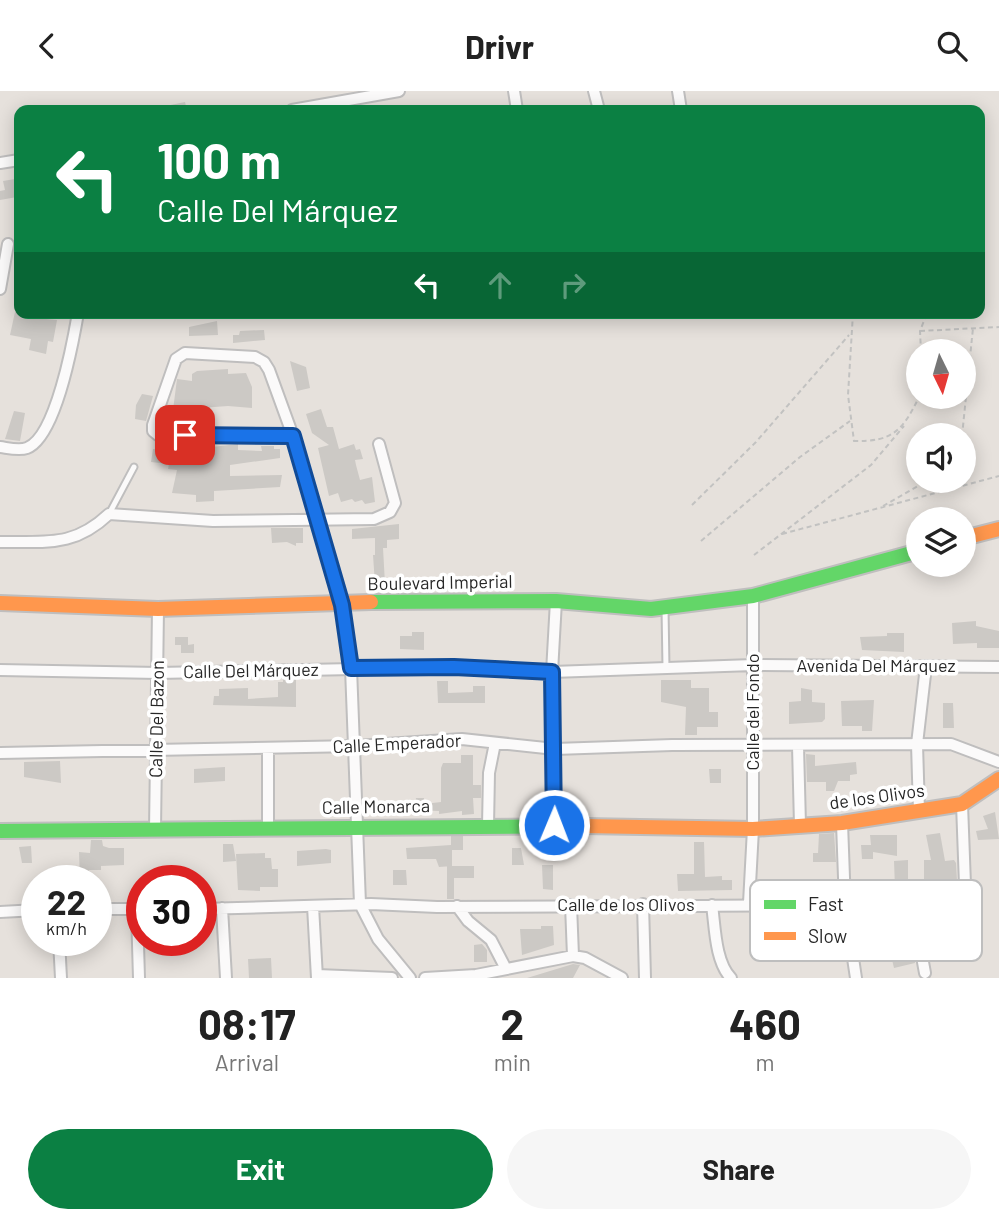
<!DOCTYPE html>
<html lang="en">
<head>
<meta charset="utf-8">
<style>
  :root { --surface:#fff; --page:#f6f6f6; --text:#222; --muted:#767676; --accent:#0b8043 }
  body { margin:0; font-family:Barlow,sans-serif; background:var(--page); color:var(--text); height:100vh; display:flex; flex-direction:column; font-size:26px; white-space:nowrap }
  * { box-sizing:border-box; margin:0 }
  p { font-size:23px; color:var(--muted) }
  .icon { flex:none; width:38px; height:38px; fill:none; stroke:currentColor; stroke-width:2; stroke-linecap:round; stroke-linejoin:round }
  .map { position:relative; height:887px; overflow:hidden }
  .sheet { display:flex; flex-direction:column; background:var(--surface); flex:1 }
  .sheet>* { flex:none }
  .guide { position:absolute; left:14px; top:14px; width:971px; height:214px; border-radius:14px; box-shadow:0 4px 18px #0003; background:#0b8043; color:#fff; overflow:hidden }
  .needle { width:46px; rotate:175deg }
  .fabs { position:absolute; left:906px; top:248px; display:grid; gap:14px }
  .fabs a { display:grid; place-items:center; width:70px; height:70px; border-radius:50%; background:var(--surface); box-shadow:0 4px 18px #0003; font-size:35px }
  .speed { position:absolute; left:21px; top:774px; display:flex; gap:14px; font-size:35px; font-weight:700; text-align:center }
  .speed>* { display:grid; place-content:center; width:91px; height:91px; border-radius:50%; background:var(--surface); box-shadow:0 4px 18px #0003; line-height:1 }
  .speed small { font-size:18px; font-weight:400 }
  .speed .limit { border:10px solid #d22; background:#fff; color:#111 }
  .pin { position:absolute; display:grid; place-items:center; width:60px; height:60px; color:#fff; margin:-30px; border-radius:14px; box-shadow:0 4px 10px #0006 }
  .me { position:absolute; width:77px; margin:-38px; rotate:1deg; stroke-linejoin:round; filter:drop-shadow(0 0 5px #0008) }
  .turn { display:flex; align-items:center; gap:24px; height:147px; padding:0 28px; font-size:32px }
  .turn .icon { width:91px; height:91px; stroke-width:2.5 }
  .turn b { display:block; font-size:49px; line-height:60px }
  .lanes { display:flex; align-items:center; height:66px; padding:0 28px; background:#0003; justify-content:center; gap:35px; direction:ltr }
  .lanes .off { opacity:.35 }
  .eta { display:flex; justify-content:space-evenly; align-items:center; height:119px; text-align:center }
  .eta b { font-size:42px; font-weight:700; line-height:49px }
  .primary-button { display:flex; gap:14px; margin-top:auto; padding:14px 28px }
  .primary-button a { flex:1; height:80px; border-radius:42px; background:var(--accent); color:#fff; font-size:28px; font-weight:700; line-height:80px; text-align:center }
  .primary-button a+a { background:var(--page); color:var(--text) }
  header { display:flex; justify-content:space-between; align-items:center; height:91px; padding:0 28px; background:var(--surface); font-size:32px; font-weight:700 }
  .map>svg:first-child { display:block }
</style>
</head>
<body>
<header><svg class="icon" aria-label="back" viewBox="0 0 24 24"><path d="M15 5l-7 7 7 7"/></svg>Drivr<svg class="icon" aria-label="search" viewBox="0 0 24 24"><circle cx="10" cy="10" r="6"/><path d="M15 15l6 6"/></svg></header>
<div class="map">
<svg width="999" height="887" viewBox="0 0 999 887">
  <rect width="100%" height="100%" fill="#e6e1dc"/>
  <path fill="#ccc9c5" d="M185,11L187,19H161V16Z
    M15,88L17,106L0,109V100L5,99L3,90Z
    M15,221L35,224L47,222L46,228L57,229L53,251L48,250L46,263L29,259L31,248L10,244Z
    M217,230L218,244L189,245V236Z
    M264,239L265,249L233,252V244H239L240,240Z
    M290,270L306,276L310,297L297,300Z
    M228,278V283L246,282L252,296V317L228,315L173,319L177,288L192,290V283L197,280Z
    M142,303L153,305L146,330L135,328L136,314Z
    M321,318L327,336H333L339,358L354,353L356,359L360,358L363,368L355,369L356,374L360,389L372,386L375,411L365,413L362,409L355,411L352,408L341,411L338,402L329,405L318,357L329,354L312,342L306,323Z
    M14,320L25,322L20,350L5,348Z
    M238,353V359L262,360L261,355H274V358H280V367L230,374V385L282,384L280,396L214,400V410L196,411V404L172,402L177,379L168,378L169,373L151,371L153,358L177,360Z
    M399,433V448L387,449V457H383L385,493H375L373,464H375V447L352,448V438Z
    M271,437H303V452H296V455L287,451L272,452Z
    M976,530V535L999,540V557H977V552L953,553L952,532Z
    M412,541H424V559L400,558V545H412Z
    M887,542H904V561L862,559L860,546L887,545Z
    M175,546H188V554L194,553V562H181V554H175Z
    M283,587H296V616L213,614L214,605H219V598L248,597V608L278,606V591H283Z
    M661,589H691V597H709V621H718V636H697V644H685L686,616L661,611Z
    M437,590H448V602L473,601V595H485V612H438Z
    M801,597L812,599V611L825,612V628L822,631L789,633V611L801,610Z
    M874,609L872,640H862V635H842L841,610Z
    M943,612H953L954,637H943Z
    M806,663L815,664V675L856,671L857,683L850,684V690H838L834,700H826V691H807Z
    M461,664H473V694H481V707H473L474,723L462,724V720L439,723V720L414,719L416,707H424V713L441,711V677L443,672H461Z
    M60,670L61,692L24,686V671Z
    M225,676V690L194,692V678Z
    M709,678H721V692H710Z
    M995,721L999,748L978,749L976,740L988,738L983,725Z
    M834,742L836,771H813V762H818L819,743Z
    M940,742L945,770L954,769L956,772L957,790L924,789V769H931L926,744Z
    M870,744H897V765L873,761V768H862L861,754H871Z
    M451,745H463V759H452V775L439,776L436,768H407L406,757L451,754Z
    M91,749H102L103,755L109,757H124V774L101,775V779H89V789H80L79,761L90,762Z
    M694,751H704L705,786L722,785V789H732V799L678,800L677,783H694Z
    M223,753H233L236,770L223,771Z
    M31,755L32,772H22L19,756Z
    M512,757H521L524,774H512Z
    M326,758L331,759V772L297,775V760Z
    M265,762V767H271L272,778H278V796H260V800L238,799L236,763Z
    M908,769V790L903,791V797H895L894,770Z
    M542,774H553V799L543,798Z
    M447,775H474V787H454V808H447Z
    M393,779H406L407,794H393Z
    M541,835H553L554,854L522,864L520,838H541Z
    M911,851L915,872L894,877L889,856Z
    M482,853L487,859V871H474V854Z
    M271,867L272,887H249L248,868Z
    M573,873L580,874L573,887H527Z"/>
  <g fill="none" stroke-linecap="round" stroke-linejoin="round">
    <g stroke="#bfbebe" stroke-width="9">
      <path id="lane" d="M109,423L134,376
        M665,517L666,577"/>
    </g>
    <g stroke="#bfbebe" stroke-width="14">
      <path id="street" d="M514,0L517,19
        M594,0L599,19
        M678,0L681,19
        M292,19L399,0
        M0,72L19,69
        M0,198L8,153
        M293,345L158,344L153,340V334L176,268L185,262L255,266L264,271L269,279L293,345L342,514L351,577L360,813L378,848L410,887
        M0,356C8,357 19,360 27,357C56,346 73,251 78,222
        M0,451C46,450 73,457 109,423L213,430L374,428L390,421L395,412L379,353
        M0,579L158,582L454,576L552,581L753,574L999,576
        M798,655L800,734
        M268,658V737
        M0,662L356,655L462,648L555,658L672,654L951,653L999,671
        M919,720L917,653L926,575
        M842,732L845,814L856,887
        M554,734L552,581L556,510
        M488,735L489,682L495,652
        M155,739L158,518
        M912,811L925,882
        M749,812L753,738V505
        M643,813L645,887
        M571,814L573,865
        M712,814C715,835 715,871 731,887
        M313,815L317,887
        M457,815L468,830L491,849L506,878
        M222,817L226,887
        M96,818H142
        M201,818L371,813L437,816L845,814L945,808L955,804L965,794L962,713
        M137,819L139,887
        M0,821L37,819
        M59,849L61,887
        M317,884L392,887
        M425,887L476,884L573,865L585,867L622,887"/>
    </g>
    <g stroke="#bfbebe" stroke-width="18">
      <path id="fast" d="M371,511L556,510L651,518L753,505L919,460
        M0,740L584,735"/>
    </g>
    <g stroke="#bfbebe" stroke-width="18">
      <path id="slow" d="M964,447L999,438
        M0,512L158,518L371,511
        M584,735L753,738L842,732L962,713L999,688"/>
    </g>
    <path stroke="#c2c2c1" stroke-width="2" stroke-dasharray="5 3.5" stroke-linecap="butt" d="M853,222L848,304L854,350C893,351 903,339 919,306
      M920,240L999,236
      M921,261L920,240L927,222
      M962,345L973,237
      M692,414L756,351L849,244
      M883,415L927,390
      M782,443L999,385
      M701,450L800,366L850,330
      M754,464L871,374L904,335"/>
    <use href="#lane" stroke="#fbfafa" stroke-width="5"/>
    <use href="#street" stroke="#fbfafa" stroke-width="10"/>
    <use href="#fast" stroke="#63d668" stroke-width="14"/>
    <use href="#slow" stroke="#ff974d" stroke-width="14"/>
  </g>
  <g fill="none" stroke-linecap="round" stroke-linejoin="round">
    <g stroke="#114b97" stroke-width="18">
      <path id="route" d="M185,344L293,345L342,514L351,577L454,576L552,581L554,734"/>
    </g>
    <use href="#route" stroke="#1a73e8" stroke-width="12"/>
  </g>
  <g text-anchor="middle" stroke-width="7" stroke-linejoin="round" paint-order="stroke">
    <g font-size="18" fill="#272727" stroke="#fff">
      <text transform="translate(440 492) rotate(-1)" y="6">Boulevard Imperial</text>
      <text x="876" y="581">Avenida Del Márquez</text>
      <text transform="translate(251 580) rotate(-1)" y="6">Calle Del Márquez</text>
      <text transform="translate(753 621) rotate(-90)" y="6">Calle del Fondo</text>
      <text transform="translate(157 628) rotate(-89)" y="6">Calle Del Bazon</text>
      <text transform="translate(397 653) rotate(-3)" y="6">Calle Emperador</text>
      <text transform="translate(877 706) rotate(-8)" y="6">de los Olivos</text>
      <text transform="translate(376 716) rotate(-1)" y="6">Calle Monarca</text>
      <text x="626" y="820">Calle de los Olivos</text>
    </g>
  </g>
  <rect x="750" y="789" width="232" height="81" rx="10" fill="#fff" stroke="#bebebe" stroke-width="2"/>
  <rect x="764" y="809" width="32" height="9" fill="#63d668"/>
  <rect x="764" y="841" width="32" height="8" fill="#ff974d"/>
  <g font-size="19" fill="#272727">
    <text x="808" y="820">Fast</text>
    <text x="808" y="852">Slow</text>
  </g>
</svg>
<div class="fabs">
<a><svg class="needle" viewBox="-14 -14 28 28"><path d="M0-13l5 13h-10z" fill="#e53935"/><path d="M0 13l5-13h-10z" fill="#767676"/></svg></a>
<a><svg class="icon" aria-label="sound" viewBox="0 0 24 24"><path d="M4 9h4l5-4v14l-5-4H4zM17 9q2 3 0 6"/></svg></a>
<a><svg class="icon" aria-label="layers" viewBox="0 0 24 24"><path d="M12 4l9 5-9 5-9-5zM3 14l9 5 9-5"/></svg></a>
</div>
<div class="speed"><div>22<small>km/h</small></div><div class="limit">30</div></div>
<div class="pin" style="left:185px;top:344px;background:#d93025"><svg class="icon" aria-label="arrive" viewBox="0 0 24 24"><path d="M6 21V4h12l-3 4 3 4H6"/></svg></div>
<svg class="me" style="left:554px;top:734px" viewBox="-20 -20 40 40"><circle r="17" fill="#1a73e8" stroke="#fff" stroke-width="3"/><path d="M0-11L8 9 0 5-8 9z" fill="#fff"/></svg>
<div class="guide">
<div class="turn"><svg class="icon" aria-label="left" viewBox="0 0 24 24"><path d="M17 20v-9H6M10 6l-5 5 5 5"/></svg><div><b>100 m</b>Calle Del Márquez</div></div>
<div class="lanes"><svg class="icon" aria-label="left" viewBox="0 0 24 24"><path d="M17 20v-9H6M10 6l-5 5 5 5"/></svg><svg class="icon off" aria-label="ahead" viewBox="0 0 24 24"><path d="M12 20V5M6 11l6-6 6 6"/></svg><svg class="icon off" aria-label="right" viewBox="0 0 24 24"><path d="M7 20v-9h11M14 6l5 5-5 5"/></svg></div>
</div>
</div>
<section class="sheet">
<div class="eta">
<div><b>08:17</b><p>Arrival</p></div>
<div><b>2</b><p>min</p></div>
<div><b>460</b><p>m</p></div>
</div>
<div class="primary-button"><a>Exit</a><a>Share</a></div>
</section>
</body>
</html>
